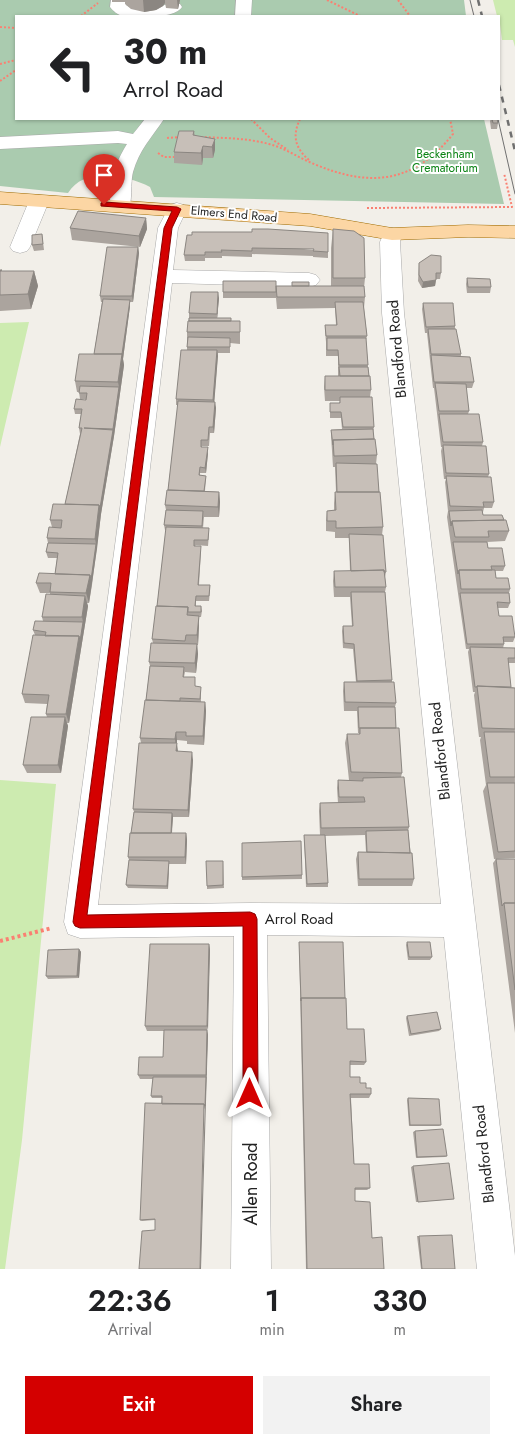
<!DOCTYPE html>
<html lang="en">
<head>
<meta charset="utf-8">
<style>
  :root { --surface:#fff; --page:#f2f2f2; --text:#202124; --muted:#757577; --accent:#d40000 }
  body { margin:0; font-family:Jost,sans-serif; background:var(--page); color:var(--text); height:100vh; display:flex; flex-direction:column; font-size:19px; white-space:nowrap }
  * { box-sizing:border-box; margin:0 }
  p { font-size:16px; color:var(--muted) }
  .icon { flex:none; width:28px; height:28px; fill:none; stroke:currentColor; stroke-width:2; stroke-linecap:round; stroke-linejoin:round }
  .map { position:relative; height:1269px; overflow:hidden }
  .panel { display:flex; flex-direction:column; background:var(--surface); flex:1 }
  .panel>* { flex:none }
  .banner { position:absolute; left:15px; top:15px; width:485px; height:105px; border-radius:0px; box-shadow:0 1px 4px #0004; background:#fff; color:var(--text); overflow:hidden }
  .pin { position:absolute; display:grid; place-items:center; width:42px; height:42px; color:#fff; margin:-51px -21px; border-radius:50% 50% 50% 0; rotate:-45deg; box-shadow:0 0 5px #0007 }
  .pin .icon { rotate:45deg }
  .me { position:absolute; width:55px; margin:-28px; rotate:0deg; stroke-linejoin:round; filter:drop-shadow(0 0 4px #0008) }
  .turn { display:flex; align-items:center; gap:18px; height:105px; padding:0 25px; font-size:22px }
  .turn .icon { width:65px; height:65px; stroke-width:2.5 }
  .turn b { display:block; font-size:35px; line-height:42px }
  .eta { display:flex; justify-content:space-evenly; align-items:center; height:85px; text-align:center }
  .eta b { font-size:30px; font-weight:600; line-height:35px }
  .button { display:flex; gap:10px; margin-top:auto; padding:10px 25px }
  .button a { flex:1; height:58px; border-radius:0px; background:var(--accent); color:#fff; font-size:20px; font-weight:600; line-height:58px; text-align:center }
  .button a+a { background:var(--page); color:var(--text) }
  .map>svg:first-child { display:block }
</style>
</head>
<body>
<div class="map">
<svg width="515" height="1269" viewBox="0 0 515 1269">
  <rect width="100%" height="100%" fill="#f2efe9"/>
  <path fill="#cdebb0" d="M493,0H515V47L513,40H502L499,16H497Z
    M29,322L0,447V323Z
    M0,780L56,784L22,1140L5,1269H0Z"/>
  <path fill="#aacbaf" d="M0,0H464L466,16H16V119H484L504,204L154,197L150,187C126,175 85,166 68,193L0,186Z"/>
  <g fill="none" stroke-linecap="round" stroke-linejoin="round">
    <g stroke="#a9a9a9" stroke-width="1">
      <path id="minor" d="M111,0H127L126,5C147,19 161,0 180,4L182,7C174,19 137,18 123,16C118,15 113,11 110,7Z
        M236,0H252L251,16H235Z
        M145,119H164C152,137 139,150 133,172C130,183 133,202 128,210L121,212L114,210C102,193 117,160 127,144L118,143L0,149V137L118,131L133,134Z
        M39,195L46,197L49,201L30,247L27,251L20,253L13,251L10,247L29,201L32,197Z
        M177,203L184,205L187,209L178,228L173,270L309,273L316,275L320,280L316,285L309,287L172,283L98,905L250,903L441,904L382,313L380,242L385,230L392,228L399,230L402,234L400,242L404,313L515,1256V1269H477L444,937L267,935L271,1269H231L234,936L80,938L68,934L64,922L158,228L170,205Z"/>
    </g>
    <g stroke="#a06b00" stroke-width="1">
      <path id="major" d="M0,192L310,214L392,228L468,225L515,226V238L468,237L392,240L310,226L0,204Z"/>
    </g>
    <path stroke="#fa8072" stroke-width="2" stroke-dasharray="2 2" stroke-linecap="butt" d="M327,0L360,16
      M398,0L410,16
      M81,16L98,3
      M0,27L16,28
      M0,64L16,60
      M0,81L16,70
      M251,119L270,138L288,150
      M300,119C292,136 295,148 309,160
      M201,137C223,138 247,138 269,144C285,148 299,158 314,164C371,188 414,183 453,134L450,119
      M167,138L180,137
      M158,153L164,157H176
      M367,208L512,207L504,173"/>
    <path stroke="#fa8072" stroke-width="4" stroke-dasharray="3 3" stroke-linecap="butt" d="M0,941L52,928"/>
    <use href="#minor" fill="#fff" fill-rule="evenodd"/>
    <use href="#major" fill="#fcd6a4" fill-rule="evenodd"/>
    <path stroke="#707070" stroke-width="1" d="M470,0L474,16
      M498,119L515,194"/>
    <path stroke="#707070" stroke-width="2.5" stroke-dasharray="6 6" stroke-linecap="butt" d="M478,0L482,16
      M499,85L515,151"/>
  </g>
  <path fill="#aba49e" d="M112,0H180L178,9L166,8L165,3L163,6L156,10L144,12L131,9L125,4V2H112Z
    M491,119H497L498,123L497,129H491L490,121Z
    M194,131L195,136L215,139V150L213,158H203L202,165L174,163V152Z
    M146,218L147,229L140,247L72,240L70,228Z
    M333,229L365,278L364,288L365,297L364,308L367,336L366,340L368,367L371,390L370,397L374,427L373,432L377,455L376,464L383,527L382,535L386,572L385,577L386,587L385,592L392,680V682L396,703L395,707L396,728L402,773L401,777L409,827L408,831L414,879L412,886H358L356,859L358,852H366L365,835L325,836L328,883V887H306L304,835H320L319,811L320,803H338L337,788L338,780H349L345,743L347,734H359V733H358L357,711H344L343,691L344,682H356L353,649L343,648L342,631L343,626H352L350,597H334L333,581L334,571H350L349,538H335V532L326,531V521L327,511L334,510V503L335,492H336L335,467H333L331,435V430L342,429L341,418H330V403H339L340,401H325L324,387L325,376H338V356H326V342L325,331V325H336L335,308L277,309L276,298H223V281L276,286H331V248Z
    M42,234L44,250L34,251L32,245Z
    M192,235L328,252V258L313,257V256L252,254V257L222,256V258H205V261H185L184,255Z
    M138,247L139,253L133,302H130V306L123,359L124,365L114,436L101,514L92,585L89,603H87L88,606L69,723H67L68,726L61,773H27L23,765L47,717L46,714L47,704L25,703L22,694L35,635L33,630L43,621L42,617L50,595V593H40L36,583L55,574L57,558H48L46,552L48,543L47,538L52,527L50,520L65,504L80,434L79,428L81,414H75L74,409L86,399H80L79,392H77L75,381L94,354L102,302H101L100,296Z
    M419,263L441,273L440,279H436L435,286L422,288L418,281Z
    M0,270L2,271H34L38,286L31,309L0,311Z
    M467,278L491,287L490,293H467L466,284Z
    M219,298L217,318L231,321L240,332V344L230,343V353H218L214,402L216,408L214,433H210L209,446H202V447L208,453L206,473H200V475L206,476L205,491L219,492L220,502L219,517H204L203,528L209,534L208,546L195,545L201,551L199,585H210V590L209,601H196V606H201L202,611L201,617H199V625L198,645H197L198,654L196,673L185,672L184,677H195V686L201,691V702H205L206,711L204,745L187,744V741L177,740V745L178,752L193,760L189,817H173L172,833H186L187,840L186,864H169L168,889L128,888L126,885L129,860L128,857L134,812L133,809L141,743L140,738L146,700L150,666L149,662L153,643L152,639L157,606L166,530H165L164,525L166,510L165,505L168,490L178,405H176V399L187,350V332L189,318V313Z
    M423,303L455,326V329L461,354V357L474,382L472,388H466L469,411L468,414L483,442L482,446L489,474L488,477L494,502L492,508H484L483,512V515L504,520L509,531L505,541L487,542L488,548L505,566L503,571H495L496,578L510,589L509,593L510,603L508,608H497L499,616L515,637L513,642H504V644L503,648H515V663H508L511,687L515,688V858L494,859L483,791L486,785L480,740L481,737H479L474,695L475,692H473L468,652L469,649H466L447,517L448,511L445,482L446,479H444L441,451L442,447H441L434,388H433L427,333H425L422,309Z
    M242,843L302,875V879L242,880Z
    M496,859H515V1033L493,863Z
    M223,861L224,888L207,889V886Z
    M299,942L345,998L347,1029L366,1062L364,1065H350V1077L360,1083L371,1094L369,1098H351L354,1164L370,1188L367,1190H355V1201L372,1238L384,1269H306Z
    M407,942L432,957L430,960H408L406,945Z
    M209,944L210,950L207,1031L208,1035L205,1107L155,1230V1220L142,1221L140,1220L162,1098H152L151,1096L153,1079H140L138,1075L163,1057L164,1031H147L145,1026Z
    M79,949L81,952L79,978L48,979L46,976Z
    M407,1016L441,1029L439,1031L409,1036L406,1018Z
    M408,1098L441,1125L439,1126H409L407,1100Z
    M415,1131L447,1156L445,1157L416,1158L413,1132Z
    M413,1166L454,1199L416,1202L411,1167Z
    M417,1236H419L455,1269H421Z"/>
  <path fill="#8b8681" d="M143,0H165V3L163,6L156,10L144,12Z
    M177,0H180L178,9Z
    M215,139V150L213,158L212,147Z
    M203,146V158L202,165L201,153Z
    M146,218L147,229L140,247L139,236Z
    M138,247L139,253L133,302L132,296Z
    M34,271L38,286L31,309L28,294Z
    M436,280L435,286L422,288L423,282Z
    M218,292L219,298L217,320V314Z
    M130,300V306L123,359L124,365L114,436L101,514L97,549L89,603L86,593L96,544L95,539L99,505L113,430L119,387L118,382Z
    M217,350L218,356L214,406L213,400Z
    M215,402L216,408L214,433L213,427Z
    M208,447V453L206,473L205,468Z
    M219,492L220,502L219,517L218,507Z
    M85,596L88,606L69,723L66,714L79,636L83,622L82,617Z
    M199,616V625L198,645L197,635Z
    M197,644L198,654L196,673L195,663Z
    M205,702L206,711L204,745L203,736Z
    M65,717L68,726L61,773L58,765Z
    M176,732L177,740V745L178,752L176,751L175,739Z
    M192,752L193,760L189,817L188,810Z
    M172,813L173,817L171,840L170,836Z
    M186,833L187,840L186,864L185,857Z
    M169,861V864L168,889L167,886Z
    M209,944L210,950L208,1031L207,1026Z
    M79,949L81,952L79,978L77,976Z
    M207,1030L208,1035L201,1269H200Z"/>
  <path fill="#c7bfb8" stroke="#8b8681" d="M492,119H497L498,123H493Z
    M179,131H194L193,135L215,139L212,147L203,146L201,153L174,152Z
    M78,211L146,218L139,236L70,228Z
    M252,229H268L328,233V252L313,251L314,249L252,248V251L221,250L222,252H205V255H184L187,235H192V232H252Z
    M333,229L354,231L364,238L365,278H333Z
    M42,234L43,244L32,245V235Z
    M107,247H138L132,296H100Z
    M431,255L441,256V273H436V280L423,282L419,275V263Z
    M0,270H2L0,271H34L28,294L0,295Z
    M467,278L490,279L491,287H468Z
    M223,281H276V292H223Z
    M292,282H309V286H292Z
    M276,286H364L365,297H277Z
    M191,292H218L217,314L189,313Z
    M103,299L130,300L122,354H94Z
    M335,302H363L367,336H326L325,325H337Z
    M423,303H453L455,326L426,327Z
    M189,318H231V321H189Z
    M188,321H240V332H187Z
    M428,329H456L461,354H431Z
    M188,337L230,338V347H187Z
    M327,338H366L368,365H339L338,350H327Z
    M181,350H217L213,400L176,399Z
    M79,354H122L118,382L75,381Z
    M431,355L470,357L474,382H434Z
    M339,367H368L369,376H340Z
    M325,376H370L371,390H325Z
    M435,383L466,384L469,411H439Z
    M80,386L119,387L113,429L84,428L113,430L100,508L99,505L65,504L82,428H79L82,409H74L76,399L86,400L87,393H79Z
    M340,397H372L374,427H343L341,412H330V403H340Z
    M178,401L215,402L213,427H209L208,440H201V447H208L205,468L200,467L199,475L206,476L204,491L168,490Z
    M439,414H479L483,442H443Z
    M373,429L374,439L333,440V445L331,430Z
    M375,439L377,455L334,456L333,440Z
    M443,445L486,446L489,474L446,473Z
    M336,463L377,464L379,492H337Z
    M446,476L491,477L494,502H483L484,507L450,506Z
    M167,490L219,492L218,507L165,505Z
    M335,492H380L383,527L336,528V521H327V511L336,510Z
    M53,504L99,505L95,539L47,538L49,527L61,528L62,520H50Z
    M166,510L203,511L202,526L164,525Z
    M482,510L483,515H502L504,520L452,521L451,526L449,511Z
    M506,520L509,531H488L489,537H455L452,521Z
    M166,527L209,528L208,540H194V546H201L198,585H210L209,596H196L195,606H201V612H188V607L157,606Z
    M349,534L383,535L386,572H384V570L351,571Z
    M453,542H487L488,548H502L505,566H491L492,570H459L458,574Z
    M48,543L96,544L91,580L90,575L55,574L58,553L46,552Z
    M384,570L386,587H335L334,571Z
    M459,570H495L496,578H508L510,589H461Z
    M39,573L90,575L86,593L50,592L51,583H36Z
    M351,592H385L392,680L357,681L354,644L344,643L343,626H353Z
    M460,593H509L510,603L497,602L499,616H512L515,637H503L504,644H467Z
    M46,594L85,596L82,617H42Z
    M156,606L188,607L187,615L199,616L197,635H186L185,641L152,639Z
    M35,621L83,622L80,641L79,636H45L46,632L33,630Z
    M33,635L79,636L66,714H46L49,695L22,694Z
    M151,643L197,644L195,663L149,662Z
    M470,647L515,648V658H508L511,687L477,686V687H475Z
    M150,666L184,667L183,677H195V686L201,687L200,699L180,698V701L146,700Z
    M344,682H394L396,703L345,702Z
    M477,686L515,688V729L482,728Z
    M145,700L205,702L203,736H186V732H176L175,739L140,738Z
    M358,707H395L396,728H359Z
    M31,717H65L58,765H23Z
    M360,728H399L402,773L351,772L347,734H360Z
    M484,732H515V777H490Z
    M139,743H177L176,751L192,752L188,810L133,809Z
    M404,777L409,827L321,828L320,803L365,802L364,797H339L338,780L363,781V778Z
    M487,783H515V851L498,852Z
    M134,812L172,813L171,833H131Z
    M408,830L410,853L367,852L366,831Z
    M130,833H186L185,857H128Z
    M304,835H325L328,883L307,884Z
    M301,841L302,875L242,877V843Z
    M358,852L412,853L414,879H359Z
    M496,859H515V903H504L502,906Z
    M129,860L169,861L167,886L126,885Z
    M206,861H223V885L207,886Z
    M504,903H515V990Z
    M299,942H343L345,998H301V1001Z
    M407,942H430L432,957H409Z
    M150,944H209L207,1026H145Z
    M79,949L77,976H46L48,950Z
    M301,998H346L347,1029H364L366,1062L350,1061V1077H360V1083H366V1088H371V1094H350L354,1164H369L370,1188H355V1201L370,1202L372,1238L382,1237L384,1269H307Z
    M437,1012L441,1029L411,1034L407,1016Z
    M164,1030H207L206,1075H138L139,1057H163Z
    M153,1077H206L205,1106L204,1104H162V1096H151Z
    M408,1098L439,1099L441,1125H410Z
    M145,1103L204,1104L200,1269H139L142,1231L155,1230V1219L140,1220Z
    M443,1129L447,1156L417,1157L415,1131Z
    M449,1163L454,1199L418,1202L413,1166Z
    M452,1235L455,1269H422L419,1236Z"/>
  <path fill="#d40000" stroke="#8a0000" d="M104,202L177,207L181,209L172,228L87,915L250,912L255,914L257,919L258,1094L256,1099L250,1102L245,1099L243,1094V926L80,928L75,926L73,922L164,228L172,211L101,206V203Z"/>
  <g text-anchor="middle" stroke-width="4" stroke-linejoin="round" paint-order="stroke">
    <g font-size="12" fill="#0c8416" stroke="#fff">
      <text x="445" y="158">Beckenham<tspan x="445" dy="14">Crematorium</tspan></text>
    </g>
    <g font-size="12" fill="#222" stroke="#fff">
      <text transform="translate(234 214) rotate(5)" y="4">Elmers End Road</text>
    </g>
    <g font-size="15" fill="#222" stroke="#fff">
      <text transform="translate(397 349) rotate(-95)" y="5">Blandford Road</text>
      <text transform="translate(440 751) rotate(-96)" y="5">Blandford Road</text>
      <text x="299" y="924">Arrol Road</text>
      <text transform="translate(484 1154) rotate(-96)" y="5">Blandford Road</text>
    </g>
    <g font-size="18" fill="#222" stroke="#fff">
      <text transform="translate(251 1184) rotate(-90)" y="6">Allen Road</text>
    </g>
  </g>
</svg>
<div class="pin" style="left:104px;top:205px;background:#d93025"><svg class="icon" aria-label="arrive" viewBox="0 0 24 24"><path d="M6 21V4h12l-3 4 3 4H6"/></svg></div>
<svg class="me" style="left:250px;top:1094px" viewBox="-20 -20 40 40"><path d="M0-17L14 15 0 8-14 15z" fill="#d40000" stroke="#fff" stroke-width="4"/></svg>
<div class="banner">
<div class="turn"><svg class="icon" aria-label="left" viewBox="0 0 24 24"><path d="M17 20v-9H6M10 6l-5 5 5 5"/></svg><div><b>30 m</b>Arrol Road</div></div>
</div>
</div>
<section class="panel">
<div class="eta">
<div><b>22:36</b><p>Arrival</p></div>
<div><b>1</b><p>min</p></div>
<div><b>330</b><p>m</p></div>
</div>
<div class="button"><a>Exit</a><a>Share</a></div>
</section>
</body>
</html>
